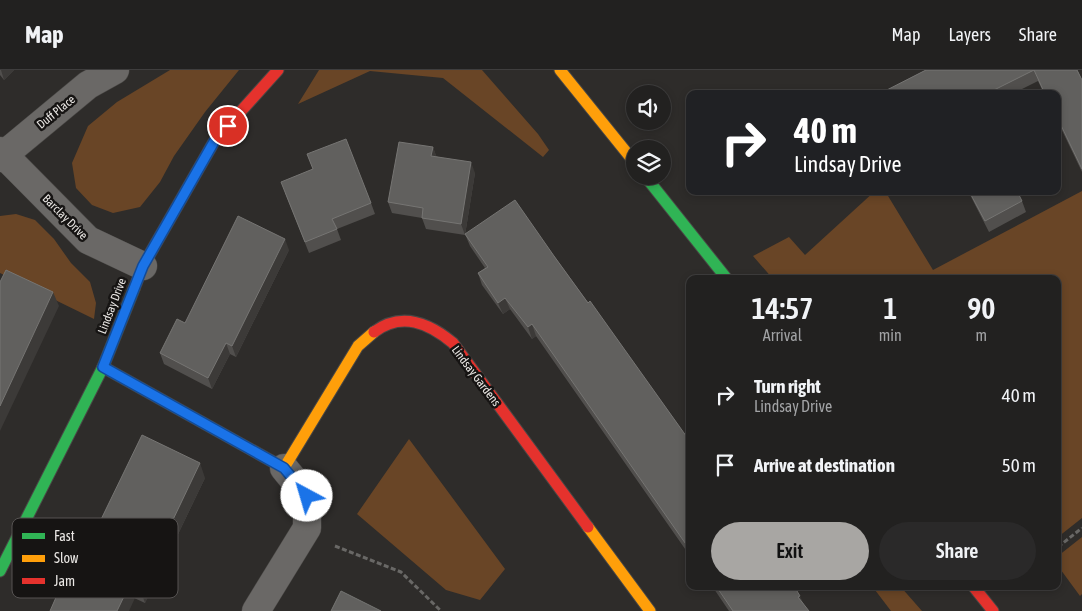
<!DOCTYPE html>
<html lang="en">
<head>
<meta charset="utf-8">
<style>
  :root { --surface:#222120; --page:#2a2929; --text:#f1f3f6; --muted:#a2a3a5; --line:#3f3e3e; --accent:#a8a6a3 }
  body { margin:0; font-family:"Asap Condensed",sans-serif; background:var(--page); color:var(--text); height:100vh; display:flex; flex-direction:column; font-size:19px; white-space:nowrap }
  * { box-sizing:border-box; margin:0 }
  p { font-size:16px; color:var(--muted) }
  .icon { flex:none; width:28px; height:28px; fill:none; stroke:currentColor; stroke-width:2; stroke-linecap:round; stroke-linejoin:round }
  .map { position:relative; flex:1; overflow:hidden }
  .side { position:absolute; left:686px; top:205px; width:375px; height:315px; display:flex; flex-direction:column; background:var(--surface); border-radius:10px; box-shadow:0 2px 8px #0003,0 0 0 1px var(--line) }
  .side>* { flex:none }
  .banner { position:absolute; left:686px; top:20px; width:375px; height:105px; border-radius:10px; box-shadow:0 2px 8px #0003,0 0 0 1px var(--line); background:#202124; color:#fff; overflow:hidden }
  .buttons { position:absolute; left:626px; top:15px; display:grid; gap:10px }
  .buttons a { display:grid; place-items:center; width:45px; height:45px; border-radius:50%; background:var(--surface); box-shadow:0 2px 8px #0003,0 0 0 1px var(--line); font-size:25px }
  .pin { position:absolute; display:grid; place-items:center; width:42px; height:42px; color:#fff; margin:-21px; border:2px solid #fff; border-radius:50%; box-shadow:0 1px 5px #0007 }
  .me { position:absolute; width:55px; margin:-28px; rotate:321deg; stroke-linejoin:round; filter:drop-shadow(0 0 4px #0008) }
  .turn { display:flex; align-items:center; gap:18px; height:105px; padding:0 25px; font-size:22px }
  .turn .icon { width:65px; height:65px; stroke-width:2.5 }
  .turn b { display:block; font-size:35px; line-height:42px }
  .eta { display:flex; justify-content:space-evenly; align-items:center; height:85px; text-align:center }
  .eta b { font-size:30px; font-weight:600; line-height:35px }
  .cta { display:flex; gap:10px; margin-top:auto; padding:10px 25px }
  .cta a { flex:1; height:58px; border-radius:30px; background:var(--accent); color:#111; font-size:20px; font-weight:600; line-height:58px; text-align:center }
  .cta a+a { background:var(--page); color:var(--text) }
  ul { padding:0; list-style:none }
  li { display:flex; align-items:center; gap:15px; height:70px; padding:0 25px }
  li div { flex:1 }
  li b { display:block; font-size:19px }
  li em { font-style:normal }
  header { display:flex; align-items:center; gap:30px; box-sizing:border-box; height:70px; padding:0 25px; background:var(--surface); border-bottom:1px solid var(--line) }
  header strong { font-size:24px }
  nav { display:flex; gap:28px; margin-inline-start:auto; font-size:18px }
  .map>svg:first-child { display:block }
</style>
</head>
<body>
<header>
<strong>Map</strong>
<nav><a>Map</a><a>Layers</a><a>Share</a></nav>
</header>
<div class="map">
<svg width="1082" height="541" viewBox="0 0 1082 541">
  <rect width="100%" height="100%" fill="#2e2c2a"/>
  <path fill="#694526" d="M170,0H239L205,42L174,86L160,112L140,137L113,143L92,135L76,118L72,93L88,56L117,32Z
    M319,0H482L538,64L549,80L543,87L443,8L370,1L298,34Z
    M875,121H885L933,200L1082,121V448L1058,467V209H773L753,186L789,167L805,185Z
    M16,144L35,150L54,169L71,193L90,212L96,233L94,249L0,203V146Z
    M409,369L505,499L480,530L446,520L357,444Z
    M1082,467V524L1080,526L1058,496V486Z
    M872,516H900L922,541H891Z"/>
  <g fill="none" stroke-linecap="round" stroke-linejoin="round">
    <g stroke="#494745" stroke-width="29">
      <path id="street" d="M0,81L88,170L143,196
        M0,88L88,15L115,0
        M256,541L307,458V426L284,398"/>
    </g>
    <g stroke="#494745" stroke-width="13">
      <path id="fast" d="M645,106L727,209
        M0,501L103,297L134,219"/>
    </g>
    <g stroke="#494745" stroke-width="13">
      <path id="slow" d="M560,0L635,93
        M103,297L284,398L358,276L374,262
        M588,457L650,541"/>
    </g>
    <g stroke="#494745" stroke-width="13">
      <path id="jam" d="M134,219L143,196L215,70L278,0
        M374,262C402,241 429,253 453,273L588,457
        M973,516L993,541"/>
    </g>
    <path stroke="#696866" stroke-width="3" stroke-dasharray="5 2.5" stroke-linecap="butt" d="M335,476L401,502L441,541
      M1058,477L1082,458"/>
    <use href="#street" stroke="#6a6866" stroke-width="28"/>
    <use href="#fast" stroke="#30b455" stroke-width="11"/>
    <use href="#slow" stroke="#ff9f0a" stroke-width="11"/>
    <use href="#jam" stroke="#e5322d" stroke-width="11"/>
  </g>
  <path fill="#514f4d" d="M0,0H14L4,10L0,5Z
    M926,0H1077L1082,10V102L1058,52V24H1044L1038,11L1012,24H879Z
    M433,77L436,86L475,103L465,165L426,159L422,148L392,143L388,132Z
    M968,121H1017L1022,131L1026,142L989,162Z
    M285,123L371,133L375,144L337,159L341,170L309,183Z
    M465,164L554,186L689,370L690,369V486L536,266L532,269L510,239L503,244L482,215L478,203L485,198L470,176Z
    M289,180L236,287L230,284L212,319L164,294L160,283L185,253Z
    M205,408L145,533L76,501Z
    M712,516H794L804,535L809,541H729Z"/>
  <path fill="#3c3a38" d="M1,0H14L4,10Z
    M433,77L437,88L431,86Z
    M471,92L475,103L465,165L461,154Z
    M285,169L289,180L236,287L232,276Z
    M53,222L59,236L0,361V336Z
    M505,228L510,239L503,244L498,233Z
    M532,254L536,266L532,269L528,257Z
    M226,273L230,284L212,319L208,308Z
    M200,393L205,408L145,533L140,519Z
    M130,514L135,528L129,541H117Z
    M800,526L805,537L798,527Z"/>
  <path fill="#61605e" stroke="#767573" d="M926,0H1034L986,24H879Z
    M1034,0H1077L1082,10V99L1058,49V24H1045Z
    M346,69L371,133L332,149L337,159L305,172L281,112L313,99L307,84Z
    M399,72L433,77L431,86L471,92L461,154L422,148L423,138L388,132Z
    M969,121H1017L1022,131L985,151Z
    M515,130L554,186L588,233L590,231L689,370L690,369V480L532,254L528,257L505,228L498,233L478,203L488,197L465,164Z
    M238,146L285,169L232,276L226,273L208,308L160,283L177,249L185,253Z
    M6,200L53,222L0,336V212Z
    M142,365L200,393L140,519L130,514L117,541H50L69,498L76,501Z
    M716,516H794L800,526L798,527L809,541H733Z
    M341,521L381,541H331Z"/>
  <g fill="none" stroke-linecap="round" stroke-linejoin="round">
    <g stroke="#114b97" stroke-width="12">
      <path id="route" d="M228,56L215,70L143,196L103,297L284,398L307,426"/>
    </g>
    <use href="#route" stroke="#1a73e8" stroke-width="9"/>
  </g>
  <g text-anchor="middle" stroke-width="5" stroke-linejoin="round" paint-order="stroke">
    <g font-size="12" fill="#eae7e4" stroke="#161413">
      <text transform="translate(56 42) rotate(-39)" y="4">Duff Place</text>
      <text transform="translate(65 147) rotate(45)" y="4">Barclay Drive</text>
      <text transform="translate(112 236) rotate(-69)" y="4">Lindsay Drive</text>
      <text transform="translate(476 306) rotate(53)" y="4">Lindsay Gardens</text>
    </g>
  </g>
  <rect x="12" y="448" width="166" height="80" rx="8" fill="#161413" stroke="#565352" stroke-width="1"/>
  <rect x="22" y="463" width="23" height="6" fill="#30b455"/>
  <rect x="22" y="485" width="23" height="7" fill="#ff9f0a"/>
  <rect x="22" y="508" width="23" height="6" fill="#e5322d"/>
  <g font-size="14" fill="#eae7e4">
    <text x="54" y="471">Fast</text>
    <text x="54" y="493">Slow</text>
    <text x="54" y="516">Jam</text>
  </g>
</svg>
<div class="buttons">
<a><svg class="icon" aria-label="sound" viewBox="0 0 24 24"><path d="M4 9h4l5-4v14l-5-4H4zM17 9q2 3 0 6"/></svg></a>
<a><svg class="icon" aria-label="layers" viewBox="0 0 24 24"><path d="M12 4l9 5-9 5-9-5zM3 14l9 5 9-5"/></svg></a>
</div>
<div class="pin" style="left:228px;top:56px;background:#d93025"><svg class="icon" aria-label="arrive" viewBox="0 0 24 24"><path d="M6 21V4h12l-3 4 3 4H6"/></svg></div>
<svg class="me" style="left:307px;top:426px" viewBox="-20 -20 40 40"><circle r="19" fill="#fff"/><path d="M0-13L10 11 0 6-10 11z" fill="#1a73e8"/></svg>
<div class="banner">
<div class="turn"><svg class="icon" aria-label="right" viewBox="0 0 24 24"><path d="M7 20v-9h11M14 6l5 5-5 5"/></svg><div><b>40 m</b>Lindsay Drive</div></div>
</div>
<section class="side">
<div class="eta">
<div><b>14:57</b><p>Arrival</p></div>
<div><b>1</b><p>min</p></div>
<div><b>90</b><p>m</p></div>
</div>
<ul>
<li><svg class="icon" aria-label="right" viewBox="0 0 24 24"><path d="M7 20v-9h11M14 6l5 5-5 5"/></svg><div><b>Turn right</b><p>Lindsay Drive</p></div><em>40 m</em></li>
<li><svg class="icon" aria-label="arrive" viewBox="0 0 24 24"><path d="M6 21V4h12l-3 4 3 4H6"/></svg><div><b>Arrive at destination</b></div><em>50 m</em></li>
</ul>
<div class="cta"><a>Exit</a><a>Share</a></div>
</section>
</div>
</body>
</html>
